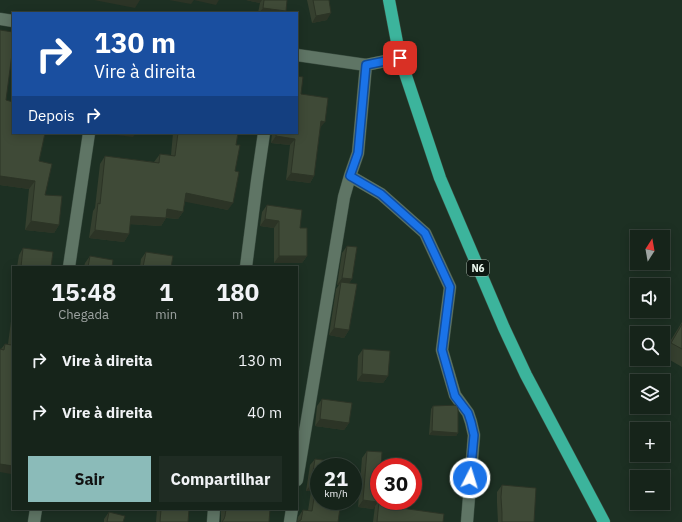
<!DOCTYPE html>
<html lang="pt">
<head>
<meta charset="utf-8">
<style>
  :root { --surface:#16241a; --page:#1f2c23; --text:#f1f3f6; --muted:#9ea4a2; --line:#354139; --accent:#8bbbb9 }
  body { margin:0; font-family:"IBM Plex Sans",sans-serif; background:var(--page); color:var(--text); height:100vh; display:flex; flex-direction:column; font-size:15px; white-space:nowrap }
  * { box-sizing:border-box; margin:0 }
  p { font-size:13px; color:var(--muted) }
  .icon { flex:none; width:22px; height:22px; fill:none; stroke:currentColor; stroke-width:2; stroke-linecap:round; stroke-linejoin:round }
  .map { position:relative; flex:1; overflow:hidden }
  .details { position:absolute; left:12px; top:266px; width:286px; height:244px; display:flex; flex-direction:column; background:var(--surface); border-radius:0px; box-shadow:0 2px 10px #0003,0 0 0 1px var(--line) }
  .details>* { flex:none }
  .banner { position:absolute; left:12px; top:12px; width:286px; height:122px; border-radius:0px; box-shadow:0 2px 10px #0003,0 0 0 1px var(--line); background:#1a4fa0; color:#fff; overflow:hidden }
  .needle { width:26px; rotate:11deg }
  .controls { position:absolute; left:630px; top:230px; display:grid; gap:8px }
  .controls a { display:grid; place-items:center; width:40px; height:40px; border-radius:0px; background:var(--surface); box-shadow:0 2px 10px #0003,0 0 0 1px var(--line); font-size:20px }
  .speed { position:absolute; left:310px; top:458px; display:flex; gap:8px; font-size:20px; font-weight:700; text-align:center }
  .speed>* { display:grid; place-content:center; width:52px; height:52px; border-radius:50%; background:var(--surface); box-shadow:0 2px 10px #0003,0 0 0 1px var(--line); line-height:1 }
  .speed small { font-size:10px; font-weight:400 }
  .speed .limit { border:6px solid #d22; background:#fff; color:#111 }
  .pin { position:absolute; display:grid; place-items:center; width:34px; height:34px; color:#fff; margin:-17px; border-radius:8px; box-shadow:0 2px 6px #0006 }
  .me { position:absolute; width:44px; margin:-22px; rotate:5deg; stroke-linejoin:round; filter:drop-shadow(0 0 3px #0008) }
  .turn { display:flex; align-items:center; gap:14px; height:84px; padding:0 16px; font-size:18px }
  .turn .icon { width:52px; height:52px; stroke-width:2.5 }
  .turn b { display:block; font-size:28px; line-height:34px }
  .then { display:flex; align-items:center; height:38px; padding:0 16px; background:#0003; gap:8px; font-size:15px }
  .eta { display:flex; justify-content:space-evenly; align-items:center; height:68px; text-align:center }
  .eta b { font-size:24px; font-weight:700; line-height:28px }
  .button { display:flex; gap:8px; margin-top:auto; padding:8px 16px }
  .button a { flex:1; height:46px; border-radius:0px; background:var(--accent); color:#111; font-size:16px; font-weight:700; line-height:46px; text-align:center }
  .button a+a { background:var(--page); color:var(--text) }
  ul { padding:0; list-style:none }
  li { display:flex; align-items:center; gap:12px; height:52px; padding:0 16px }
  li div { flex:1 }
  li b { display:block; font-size:15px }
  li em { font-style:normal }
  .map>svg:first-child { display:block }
</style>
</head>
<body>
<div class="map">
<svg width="682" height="522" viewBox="0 0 682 522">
  <rect width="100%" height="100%" fill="#1d3023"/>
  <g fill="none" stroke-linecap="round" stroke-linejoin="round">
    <g stroke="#3c4e42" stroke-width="13">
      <path id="minor" d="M0,19L13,21
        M297,55L366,65L400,58
        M350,176L381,194L425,233L450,287L442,350L455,395L468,413L471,422L474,435L467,522
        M69,267L89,133
        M246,267L257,181L264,133
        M297,480L344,197L350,176L358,153L366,65
        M34,522L36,509
        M213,522L214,509
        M290,522L292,509"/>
    </g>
    <g stroke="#3c4e42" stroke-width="13">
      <path id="highway" d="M389,0L400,58L440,178L504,328L526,375L604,522"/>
    </g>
    <use href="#minor" stroke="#5f7565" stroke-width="12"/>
    <use href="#highway" stroke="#3cb49c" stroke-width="12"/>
  </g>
  <path fill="#36402f" d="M246,0H287L286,11L284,13H258L260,3Z
    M307,0H329L327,20L312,23Z
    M0,30L6,100L39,161L45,195L59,225L54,233L25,230L29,189L0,185Z
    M297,76L301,94L320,128L314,176L310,183L286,180L290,145L271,143L272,133H297Z
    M173,133H238L236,145L228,210L185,201L183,212L178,219L166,218L161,226L130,224L129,234L124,242L89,238L93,211L95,208L100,164L105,156L154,162L160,154L171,155Z
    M267,205L300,228L307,256L302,263H274V228L260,226L262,212Z
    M347,246L352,279L349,283V330L344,338L329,335L336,289L339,285H337L342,253Z
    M23,248L51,267H17L19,255Z
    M146,252L171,267H140L141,259Z
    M90,256L112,267H84L85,263Z
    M13,294V471L11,474L1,349L5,344H8L13,306H11Z
    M682,322V367L663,356V353Z
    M363,349L388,376L383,383L357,381L358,356Z
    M322,399L349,423L344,430L315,426L317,406Z
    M433,406L458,433L456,436L429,435L431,409Z
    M367,451L378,502L379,500V501H395L394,507L443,522H373L375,506L373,509L358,507L362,458Z
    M315,459L319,501H341L297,522L298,517L303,510L308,511L311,491H306L310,465Z
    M502,485L534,522H498L497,503V492Z
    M157,509H189L188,522H156Z
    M221,509H270L269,522H221Z
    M109,512L123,522H104V519Z"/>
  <path fill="#2c3426" d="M94,0H140L135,8Z
    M169,0H219L216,5L194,0L191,4Z
    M246,0H262L260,3Z
    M263,8L286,11L284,13H259Z
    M331,13L327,20L312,23L316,16Z
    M321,121L325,122L320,128Z
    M109,133H136L133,137L108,134Z
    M276,136L295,139L290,145L271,143Z
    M291,173L314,176L310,183L286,180Z
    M0,176L35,181L29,189L0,185Z
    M186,193L233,203L228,210L181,201Z
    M167,209L183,212L178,219L162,217Z
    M131,216L166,218L161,226L126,224Z
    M265,219L279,221L274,228L260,226Z
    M31,221L59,225L54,233L25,230Z
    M95,230L129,234L124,242L89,238Z
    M279,256H307L302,263H274Z
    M342,278L352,279L347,286L341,282L339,285H337Z
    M334,328L349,330L344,338L329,335Z
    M362,374L388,376L383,383L357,381Z
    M320,419L349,423L344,430L315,426Z
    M432,431L458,433L456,436L429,435Z
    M0,464L13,466V471L11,474L0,472Z
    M311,484L316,485L311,491H306Z
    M363,500L378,502L373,509L358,507Z"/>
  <path fill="#3f4a37" stroke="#2c3426" d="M264,0H287L286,11L263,8Z
    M313,0H329L331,13L316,16Z
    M0,30L13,32V46L6,100L13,102V133H45L39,161L52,164L45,195L62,196L59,225L31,221L35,181L0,176Z
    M297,76L303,77L301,94L328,98L325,122L321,121L314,176L291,173L295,139L276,136V133H297Z
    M178,133H238L236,145H240L235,171L239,172L233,203L186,193L183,212L167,209L166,218L131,216L129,234L95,230L98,203L100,204L105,156L159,163L160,154L175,156Z
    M267,205L302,210L300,228H307V256H279V221L265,219Z
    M347,246L357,247L352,279L342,278Z
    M23,248L53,252L51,267H21Z
    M146,252L173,256L171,267H143Z
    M90,256L113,260L112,267H88Z
    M341,282L357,284L349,330L334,328Z
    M682,324V349L671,343Z
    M13,336V466L0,464V349L4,350L5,344L12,345Z
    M363,349L390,351L388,376L362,374Z
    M322,399L352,403L349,423L320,419Z
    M458,405V433L432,431L433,406Z
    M367,451L382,452L381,467H379V487L378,502L363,500Z
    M315,459L337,462L336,467H319V501H341L338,522H297L301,520L303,510L312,511L316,485L311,484Z
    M502,485L536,488L534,522H502V513L501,497Z
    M379,501H395L394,507L444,514L443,522H377Z
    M161,509H189L188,522H160Z
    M226,509H270L269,522H222L224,519L225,516Z
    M109,512L125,516L123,522H107Z"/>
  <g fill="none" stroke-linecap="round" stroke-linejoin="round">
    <g stroke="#114b97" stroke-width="10">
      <path id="route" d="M400,58L366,65L358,153L350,176L381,194L425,233L450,287L442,350L455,396L468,413L471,422L474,435L470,478"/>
    </g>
    <use href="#route" stroke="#1a73e8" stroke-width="7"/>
  </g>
  <g text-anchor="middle" stroke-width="4" stroke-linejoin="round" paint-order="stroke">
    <rect fill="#0d1610" stroke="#a8b4ab" stroke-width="1" x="467" y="260" width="22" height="16" rx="3"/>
    <g font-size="10" font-weight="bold" fill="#ebf7ee">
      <text x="478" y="272">N6</text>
    </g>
  </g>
</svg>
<div class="controls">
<a><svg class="needle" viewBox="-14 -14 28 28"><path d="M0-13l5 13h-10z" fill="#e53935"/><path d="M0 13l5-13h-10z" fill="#9ea4a2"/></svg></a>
<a><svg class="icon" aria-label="sound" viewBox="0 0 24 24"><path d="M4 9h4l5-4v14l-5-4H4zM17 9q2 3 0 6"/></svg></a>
<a><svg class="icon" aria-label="search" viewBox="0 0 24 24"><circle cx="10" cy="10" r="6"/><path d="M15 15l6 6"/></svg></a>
<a><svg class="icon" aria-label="layers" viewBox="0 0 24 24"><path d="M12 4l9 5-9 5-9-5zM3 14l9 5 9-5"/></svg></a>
<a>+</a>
<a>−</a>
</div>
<div class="speed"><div>21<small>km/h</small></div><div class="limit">30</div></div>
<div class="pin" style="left:400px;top:58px;background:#d93025"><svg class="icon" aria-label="arrive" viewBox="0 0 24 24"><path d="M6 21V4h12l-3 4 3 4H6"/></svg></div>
<svg class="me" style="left:470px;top:478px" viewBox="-20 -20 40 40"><circle r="17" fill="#1a73e8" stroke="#fff" stroke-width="3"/><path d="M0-11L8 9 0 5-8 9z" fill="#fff"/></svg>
<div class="banner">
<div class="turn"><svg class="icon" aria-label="right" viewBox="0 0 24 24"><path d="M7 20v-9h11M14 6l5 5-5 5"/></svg><div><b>130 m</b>Vire à direita</div></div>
<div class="then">Depois<svg class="icon" aria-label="right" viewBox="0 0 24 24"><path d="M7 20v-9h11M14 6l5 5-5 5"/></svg></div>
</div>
<section class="details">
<div class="eta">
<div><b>15:48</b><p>Chegada</p></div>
<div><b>1</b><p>min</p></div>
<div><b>180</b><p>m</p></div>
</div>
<ul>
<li><svg class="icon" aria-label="right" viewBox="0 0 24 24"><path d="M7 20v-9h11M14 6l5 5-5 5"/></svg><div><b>Vire à direita</b></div><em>130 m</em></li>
<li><svg class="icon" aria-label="right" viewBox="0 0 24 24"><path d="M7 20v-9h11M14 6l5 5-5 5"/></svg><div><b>Vire à direita</b></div><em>40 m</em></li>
</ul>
<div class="button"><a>Sair</a><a>Compartilhar</a></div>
</section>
</div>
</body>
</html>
